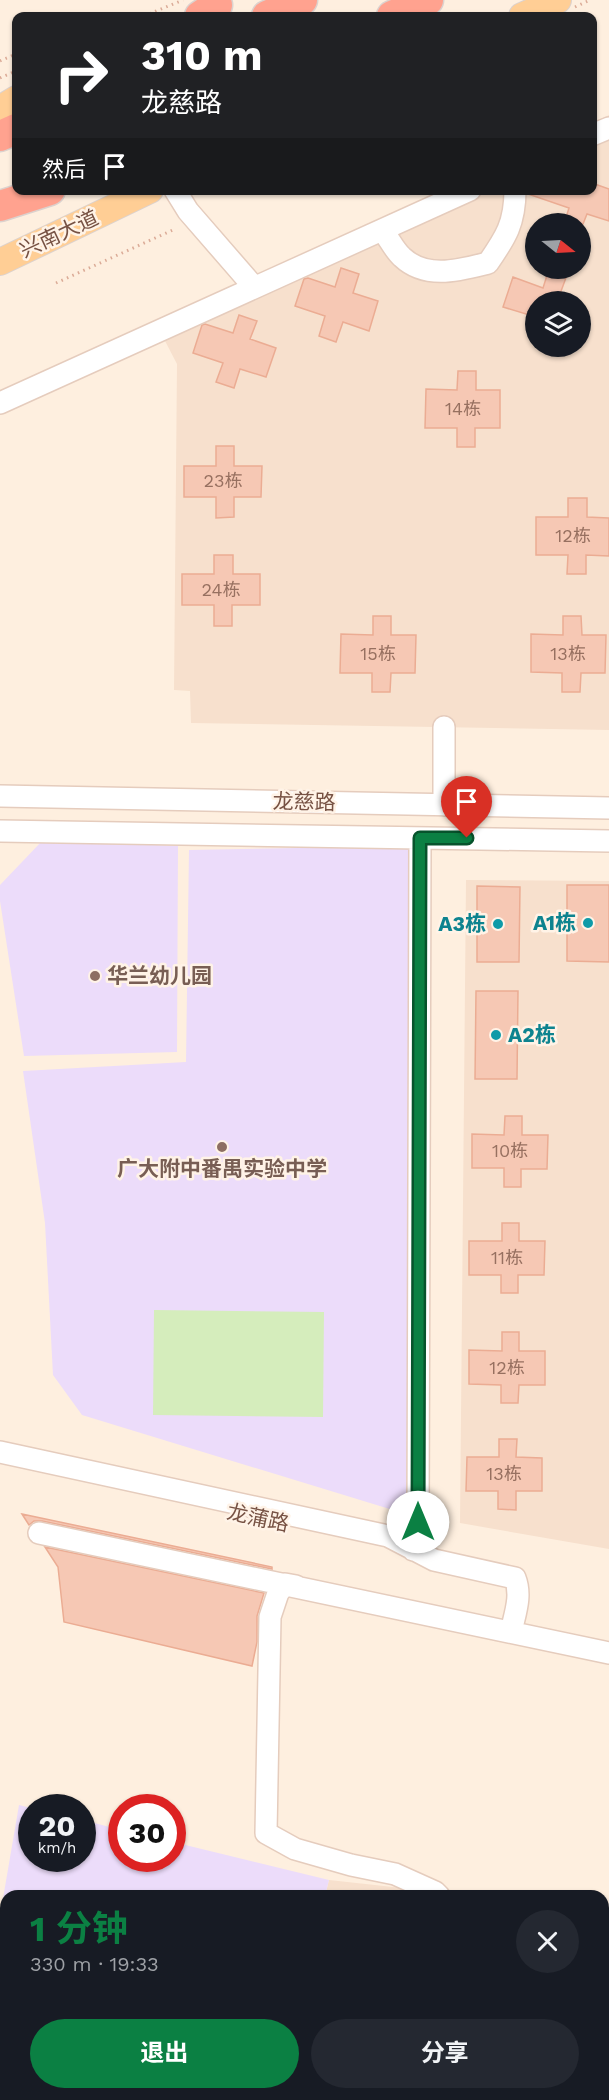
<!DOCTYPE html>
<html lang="zh">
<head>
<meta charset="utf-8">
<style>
  :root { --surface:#171b24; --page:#242831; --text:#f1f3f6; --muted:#9ea1a6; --accent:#0b8043 }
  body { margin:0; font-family:"Work Sans","Noto Sans SC",sans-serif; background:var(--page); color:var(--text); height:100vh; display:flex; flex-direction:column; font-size:22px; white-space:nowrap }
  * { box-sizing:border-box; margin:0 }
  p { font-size:20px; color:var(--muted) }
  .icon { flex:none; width:33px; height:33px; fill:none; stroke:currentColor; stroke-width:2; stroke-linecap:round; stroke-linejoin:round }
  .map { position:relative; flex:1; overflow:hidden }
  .sheet { position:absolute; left:0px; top:1890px; width:609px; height:210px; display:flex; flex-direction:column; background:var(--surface); border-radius:18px 18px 0 0; box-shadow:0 2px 4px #0004 }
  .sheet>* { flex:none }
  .guide { position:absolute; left:12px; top:12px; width:585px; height:183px; border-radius:12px; box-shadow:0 2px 4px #0004; background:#202124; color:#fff; overflow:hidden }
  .needle { width:39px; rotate:108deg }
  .controls { position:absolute; left:525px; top:213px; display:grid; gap:12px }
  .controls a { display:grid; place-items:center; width:66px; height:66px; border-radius:50%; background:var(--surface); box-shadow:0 2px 4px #0004; font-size:30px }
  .speed { position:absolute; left:18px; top:1794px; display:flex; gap:12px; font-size:30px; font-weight:700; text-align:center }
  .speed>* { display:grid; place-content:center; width:78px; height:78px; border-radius:50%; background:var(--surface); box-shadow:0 2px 4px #0004; line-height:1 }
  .speed small { font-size:15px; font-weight:400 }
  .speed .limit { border:9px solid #d22; background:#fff; color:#111 }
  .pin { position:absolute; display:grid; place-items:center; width:51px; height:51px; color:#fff; margin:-62px -26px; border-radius:50% 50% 50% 0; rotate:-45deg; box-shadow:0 0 6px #0007 }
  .pin .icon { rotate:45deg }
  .me { position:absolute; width:66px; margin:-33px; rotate:0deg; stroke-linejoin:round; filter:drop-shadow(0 0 4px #0008) }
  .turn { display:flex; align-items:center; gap:21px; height:126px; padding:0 30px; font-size:27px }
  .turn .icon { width:78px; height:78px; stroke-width:2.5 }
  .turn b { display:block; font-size:42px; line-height:51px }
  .then { display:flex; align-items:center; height:57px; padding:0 30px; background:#0003; gap:12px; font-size:22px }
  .round { display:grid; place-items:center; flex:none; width:63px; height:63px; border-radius:32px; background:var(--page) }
  .head { display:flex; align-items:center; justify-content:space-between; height:102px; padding:0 30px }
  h1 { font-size:36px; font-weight:700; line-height:45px; color:var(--accent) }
  .primary-button { display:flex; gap:12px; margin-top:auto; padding:12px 30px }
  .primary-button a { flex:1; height:69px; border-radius:36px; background:var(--accent); color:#fff; font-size:24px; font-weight:700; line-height:69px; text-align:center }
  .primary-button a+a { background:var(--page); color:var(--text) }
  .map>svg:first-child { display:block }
</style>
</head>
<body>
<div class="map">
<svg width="609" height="2100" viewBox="0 0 609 2100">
  <rect width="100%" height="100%" fill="#feefdf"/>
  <path fill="#f7e0cd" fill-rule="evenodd" d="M609,115V730L191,723L190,691L174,690L177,364L164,339L458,191L592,190L593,123ZM536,224H580V268H536ZM536,302H580V346H536Z
    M466,880L609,881V1549L460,1523Z
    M329,1880L457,1894L456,1896H325Z
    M603,1963L609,1965V2100H444L446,2094H603Z
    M270,2094H402L401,2100H269Z"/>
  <path fill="#ecdcfa" d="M43,840L178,846L177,1052L24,1056L0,901V885Z
    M413,846L406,1514L82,1415L53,1375L45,1223L23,1071L186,1062L189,850Z
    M19,1805L31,1808L32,1858H82L83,1820L121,1830L122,1858H172L173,1842L329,1880L325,1896H6V2094H270L269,2100H0V1916Z"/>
  <path fill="#d5edbc" d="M154,1310L324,1312L323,1417L153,1415Z"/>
  <path fill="#f6c8b4" stroke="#ebac93" stroke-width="1.5" d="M592,183L609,189V221L587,214L583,224H564L569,208L528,194V190H592Z
    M341,268L359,274L353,293L378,301L369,331L343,322L336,342L319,336L325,316L295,306L304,279L308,278L335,287Z
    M549,269L567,275L557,302H536V317L503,307L513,277L543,288Z
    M239,315L257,321L250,339L276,348L266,377L240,369L234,388L216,382L223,363L193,353L202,325L205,324L233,333Z
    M458,371H476V390H500V428H475V447H457V428H425L426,389L457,390Z
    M216,446H234V466H262L261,497H234V517L216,518V497H184V466H216Z
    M568,498H587V517L609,518V556L586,555V574H567L568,555H536V517H568Z
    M214,555H233V574H260V605H232V626H214V605H182V574H214Z
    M373,616H391V635H416L415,673H391L390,692H372V673H340L341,634L373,635Z
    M563,616H581L582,635H606L605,673H581L580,692H562V673L531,672V634L563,635Z
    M567,885H609V962L567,961Z
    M477,886L520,887L519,962H477Z
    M476,991H518L517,1079H475Z
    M505,1116H522V1135H548L547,1169H521V1187H504V1168H472V1134L504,1135Z
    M502,1223H519V1241H545L544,1275H518V1293H501V1275H469V1241H502Z
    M502,1332H519V1351H545V1385H519L518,1403H501V1385L469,1384V1350L502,1351Z
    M499,1439H517L516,1457L542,1458V1491H516V1510L498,1509V1491H466L467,1457H499Z
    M22,1514L272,1567V1569L42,1521H34L29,1525Z
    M45,1547L264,1593L257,1616V1642L252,1666L64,1622L58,1567Z"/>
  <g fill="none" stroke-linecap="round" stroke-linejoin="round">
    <g stroke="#e5ccbd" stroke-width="24">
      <path id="minor" d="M592,135L609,128
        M175,190L188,211L254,287
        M395,224L382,230C389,238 394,250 402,257C426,280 460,270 488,263C506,237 515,223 515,190
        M0,403L470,190
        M0,796L609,808
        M444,805V727
        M0,831L609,841
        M0,1452L388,1536L434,1560L515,1578C522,1596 515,1613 511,1632
        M39,1533L609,1653
        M413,1550L418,1522L420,838
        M296,1586L285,1584L278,1593L270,1617L266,1833L295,1849L351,1865L395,1874L435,1892L439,1896"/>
    </g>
    <g stroke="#dcd2ce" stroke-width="28">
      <path id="major" d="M522,16L558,0
        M0,109L16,99
        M0,262L150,190"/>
    </g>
    <g stroke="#dcd2ce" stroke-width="33">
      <path id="highway" d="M200,16L217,5
        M267,16L302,0
        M392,16L428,0
        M0,136L16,129
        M0,206L50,190"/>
    </g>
    <path stroke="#dbab97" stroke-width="3" stroke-dasharray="1.5 4.5" stroke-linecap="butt" d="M575,7L590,0
      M144,16L183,0
      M0,61L16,54
      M0,78L16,71
      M56,283L175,229
      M603,1949L609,1950"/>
    <use href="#minor" stroke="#fff" stroke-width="21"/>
    <use href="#major" stroke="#ffce95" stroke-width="26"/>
    <use href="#highway" stroke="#ffa28f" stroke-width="30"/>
  </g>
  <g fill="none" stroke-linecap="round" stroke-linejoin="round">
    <g stroke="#07532c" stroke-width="15">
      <path id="route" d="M418,1522L420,838H467"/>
    </g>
    <use href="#route" stroke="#0b8043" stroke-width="10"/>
  </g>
  <g fill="#0f9aa8" stroke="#fff3e7" stroke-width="2">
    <circle cx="588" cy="923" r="6"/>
    <circle cx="498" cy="924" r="6"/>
    <circle cx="496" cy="1035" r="6"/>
  </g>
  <g fill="#8d6e63" stroke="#fff3e7" stroke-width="2">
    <circle cx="95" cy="976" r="6"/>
    <circle cx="222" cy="1147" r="6"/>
  </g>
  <g text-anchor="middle" stroke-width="5" stroke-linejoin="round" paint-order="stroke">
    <g font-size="18" fill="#977060">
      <text x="463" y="415">14栋</text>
      <text x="223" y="487">23栋</text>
      <text x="573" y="542">12栋</text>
      <text x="221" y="596">24栋</text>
      <text x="378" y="660">15栋</text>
      <text x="568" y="660">13栋</text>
      <text x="510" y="1157">10栋</text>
      <text x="507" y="1264">11栋</text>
      <text x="507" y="1374">12栋</text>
      <text x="504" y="1480">13栋</text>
    </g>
    <g font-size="21" fill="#775244" stroke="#fff3e7">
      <text transform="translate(59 234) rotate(-25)" y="7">兴南大道</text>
      <text transform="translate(304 802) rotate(1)" y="7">龙慈路</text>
      <text transform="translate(258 1518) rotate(12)" y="7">龙蒲路</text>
    </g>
    <g font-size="21" font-weight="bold" fill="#0d838f" stroke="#fff3e7" text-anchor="end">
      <text x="576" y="930">A1栋</text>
      <text x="486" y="931">A3栋</text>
      <text x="508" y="1042" text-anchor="start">A2栋</text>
    </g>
    <g font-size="21" font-weight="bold" fill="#785e54" stroke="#fff3e7" text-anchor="start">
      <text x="107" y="983">华兰幼儿园</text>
      <text x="222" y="1176" text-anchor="middle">广大附中番禺实验中学</text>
    </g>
  </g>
</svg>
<div class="controls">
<a><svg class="needle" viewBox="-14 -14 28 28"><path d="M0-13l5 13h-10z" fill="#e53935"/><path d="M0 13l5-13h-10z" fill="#9ea1a6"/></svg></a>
<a><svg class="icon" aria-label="layers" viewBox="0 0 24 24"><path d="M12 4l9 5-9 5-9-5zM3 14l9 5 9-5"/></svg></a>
</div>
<div class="speed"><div>20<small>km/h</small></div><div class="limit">30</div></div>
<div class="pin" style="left:467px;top:838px;background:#d93025"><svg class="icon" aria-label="arrive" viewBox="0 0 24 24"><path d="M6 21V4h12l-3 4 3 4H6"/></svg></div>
<svg class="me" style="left:418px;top:1522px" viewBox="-20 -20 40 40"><circle r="19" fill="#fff"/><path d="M0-13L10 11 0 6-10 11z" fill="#0b8043"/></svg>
<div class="guide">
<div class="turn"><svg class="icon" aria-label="right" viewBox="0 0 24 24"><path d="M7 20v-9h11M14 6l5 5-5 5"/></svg><div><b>310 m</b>龙慈路</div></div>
<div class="then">然后<svg class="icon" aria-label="arrive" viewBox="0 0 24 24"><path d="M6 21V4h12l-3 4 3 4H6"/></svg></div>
</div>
<section class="sheet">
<div class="head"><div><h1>1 分钟</h1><p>330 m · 19:33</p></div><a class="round"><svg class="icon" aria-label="close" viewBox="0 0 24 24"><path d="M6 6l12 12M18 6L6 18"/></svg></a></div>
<div class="primary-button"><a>退出</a><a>分享</a></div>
</section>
</div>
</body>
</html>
